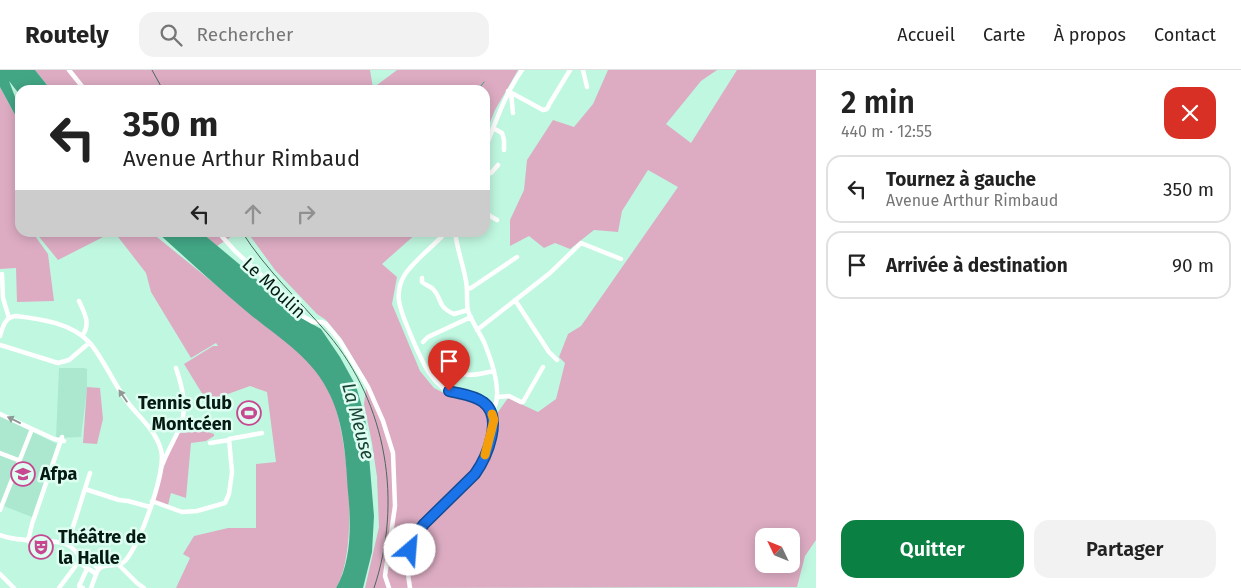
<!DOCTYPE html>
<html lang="fr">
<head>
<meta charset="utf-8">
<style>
  :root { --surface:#fff; --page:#f2f2f2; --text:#222; --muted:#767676; --line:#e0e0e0; --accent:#0b8043 }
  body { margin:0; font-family:"Fira Sans",sans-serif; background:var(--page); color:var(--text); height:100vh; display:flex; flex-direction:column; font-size:19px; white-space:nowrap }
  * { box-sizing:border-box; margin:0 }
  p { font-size:16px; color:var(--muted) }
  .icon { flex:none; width:28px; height:28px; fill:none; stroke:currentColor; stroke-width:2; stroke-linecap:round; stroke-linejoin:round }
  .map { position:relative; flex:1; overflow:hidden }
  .details { display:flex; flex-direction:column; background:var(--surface); width:425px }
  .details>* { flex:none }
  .hud { position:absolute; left:15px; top:15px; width:475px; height:152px; border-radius:15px; box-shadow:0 2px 12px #0003; background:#fff; color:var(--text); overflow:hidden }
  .needle { width:32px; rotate:313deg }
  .tools { position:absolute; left:755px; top:458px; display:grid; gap:10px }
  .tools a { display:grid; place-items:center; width:45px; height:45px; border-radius:10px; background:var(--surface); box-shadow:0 2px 12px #0003; font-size:25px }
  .pin { position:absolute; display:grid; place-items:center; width:42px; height:42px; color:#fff; margin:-51px -21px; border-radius:50% 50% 50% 0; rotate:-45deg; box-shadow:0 0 5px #0007 }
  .pin .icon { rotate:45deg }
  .me { position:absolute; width:55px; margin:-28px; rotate:27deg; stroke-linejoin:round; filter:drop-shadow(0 0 4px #0008) }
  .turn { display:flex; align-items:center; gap:18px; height:105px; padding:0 25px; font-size:22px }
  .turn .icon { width:65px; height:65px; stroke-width:2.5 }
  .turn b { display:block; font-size:35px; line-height:42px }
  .lanes { display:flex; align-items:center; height:48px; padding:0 25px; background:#0003; justify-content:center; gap:25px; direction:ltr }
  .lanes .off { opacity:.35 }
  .round { display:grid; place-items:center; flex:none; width:52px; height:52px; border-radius:15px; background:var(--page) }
  .overview { display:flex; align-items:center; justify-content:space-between; height:85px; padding:0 25px }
  h1 { font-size:30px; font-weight:600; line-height:38px }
  .primary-button { display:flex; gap:10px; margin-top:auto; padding:10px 25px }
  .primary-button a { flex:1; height:58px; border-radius:15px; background:var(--accent); color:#fff; font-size:20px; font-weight:600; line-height:58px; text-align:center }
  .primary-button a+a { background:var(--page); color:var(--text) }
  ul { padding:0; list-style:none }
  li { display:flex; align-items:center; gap:15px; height:68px; margin:0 10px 8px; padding:0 15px; border:2px solid var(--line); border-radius:15px }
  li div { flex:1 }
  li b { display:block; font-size:19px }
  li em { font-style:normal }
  header { display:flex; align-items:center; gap:30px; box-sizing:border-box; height:70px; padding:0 25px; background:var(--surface); border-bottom:1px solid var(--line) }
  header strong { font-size:24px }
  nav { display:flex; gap:28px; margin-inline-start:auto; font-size:18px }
  .search { width:350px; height:45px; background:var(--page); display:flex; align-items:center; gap:12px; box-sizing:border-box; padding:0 18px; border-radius:15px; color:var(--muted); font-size:19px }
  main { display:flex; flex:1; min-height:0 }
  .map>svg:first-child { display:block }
</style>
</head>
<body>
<header>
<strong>Routely</strong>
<div class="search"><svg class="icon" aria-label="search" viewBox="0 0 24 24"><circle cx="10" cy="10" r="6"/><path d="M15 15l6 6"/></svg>Rechercher</div>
<nav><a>Accueil</a><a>Carte</a><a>À propos</a><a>Contact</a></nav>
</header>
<main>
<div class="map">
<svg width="816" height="518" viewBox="0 0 816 518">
  <rect width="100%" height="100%" fill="#c0f7e0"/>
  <path fill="#abe8cf" d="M59,298H84L87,299V319L81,367L56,368Z
    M0,346L57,374L32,447L1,435L0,437Z"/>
  <path fill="#ddacc3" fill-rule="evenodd" d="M35,0H370L373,18L397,0H518L495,40L485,65V20H51Z
    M608,0H717L701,11L666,54L691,73L737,0H816V470L805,486L797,517L365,518L379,457L377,407L372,373L364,334L367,311L341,268L326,250L317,244L275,200L248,163H417L382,194L397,207L392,234L420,301L434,318L448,325L469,328L487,337L493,349L508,328L538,342L556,329L565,293L559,287L568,264L581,256L678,117L648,100L622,141L618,162L594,160L570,179L555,173L544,178L529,166L510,176V150L524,120L527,90L553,50L574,57L593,34ZM764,466H791V494H764Z
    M0,17L20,54V162L33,163L48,184L54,231L17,232L16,198L0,199Z
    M36,163H111L58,190Z
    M115,163H152L305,287C317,300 327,316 334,333C348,374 359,480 336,518H176L190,488L183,484L194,466L228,458H256V394L276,392L267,322L250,316L228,324L211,338L184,294L213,276H218L216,273L191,288L151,222L146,203Z
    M202,163H237L217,176Z
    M87,317L100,318L103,349L97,374L83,373Z
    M205,361L214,364V366L206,371L191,373L186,428L171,423L168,435L154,431L169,380L178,365L180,363Z"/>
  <path fill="#42a685" d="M0,0H35L51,20H20V25L9,11L20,40V54L0,17Z
    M158,163H202L251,204L291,242L321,259L340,287L356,316L365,347L369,386L374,446L372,482L363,518H336C352,491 351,452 348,422C346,390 344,354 330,325C312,286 278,268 246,241C216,216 187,189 158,163Z"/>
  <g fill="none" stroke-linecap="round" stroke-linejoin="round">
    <path stroke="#42a685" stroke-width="1" d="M478,20L484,12"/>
    <path stroke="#fff" stroke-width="4.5" d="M69,0L85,20
      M583,0L587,17
      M508,21L543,40L547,39L550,33
      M511,23L513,43
      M550,33L570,0
      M493,58L502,63L504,70V80
      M485,79C496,51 505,24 522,0
      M485,104L491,103L498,95
      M485,143L497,150
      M218,162L235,181L271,214L297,243L313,252H322L326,254L340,271L368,317L383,351L393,383L395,436L385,506L389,518
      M455,162C457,179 463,194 466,211C468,221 466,232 468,241C472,252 479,262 484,272C491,289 504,325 492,342
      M2,204L3,228L9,248
      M422,208V212C425,215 430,216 433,219C443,229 436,236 454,244L468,240
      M467,219L471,218L517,187
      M515,230L549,282L557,290
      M79,231C85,244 91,254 82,266
      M477,260L550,203L581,173L621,189
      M0,266C3,256 5,247 16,246C41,249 72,253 90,273C105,291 114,315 129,334C140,348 156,361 161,380C167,400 140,475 125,491C118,498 108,493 100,498C98,500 97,502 95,503L78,492
      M423,272L428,267L471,247
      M0,275L58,293L69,290L89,273
      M447,293C464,310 472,305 494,301
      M498,327L509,326L521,332H523L543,297
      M0,344L54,369L64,371
      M210,373L229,370
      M0,383L18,390
      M163,393C168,380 175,369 180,357C188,337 182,316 176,298
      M85,419L119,430L128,431L150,437
      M152,431L182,442L197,441L225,433L229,424L232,402L229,369L262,363
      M0,440L32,359
      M71,463L90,403
      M0,465C21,473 41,468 62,473C70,474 76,481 80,487V490L59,518
      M28,471L32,454L62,367
      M80,487H85L99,499
      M119,495L137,513L144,518
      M0,504L14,518
      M83,518L79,516L87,499
      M91,518L97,502
      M410,518C400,466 430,450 462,417C469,410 477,403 481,394C485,386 488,377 490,369C491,362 494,354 493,346C489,324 459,327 443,318C438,314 434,310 430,304C422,293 401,245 399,231C398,223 400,213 404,206C412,192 435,175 446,162"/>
    <path stroke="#48695c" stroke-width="1" d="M152,0L163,20
      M242,162C266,200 299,230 328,264C387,334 403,432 374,518"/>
  </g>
  <defs><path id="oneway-solid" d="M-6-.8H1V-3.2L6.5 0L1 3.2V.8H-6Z" transform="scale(1.25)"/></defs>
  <g fill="#8e9894">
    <use href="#oneway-solid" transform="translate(123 326) rotate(-124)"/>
    <use href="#oneway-solid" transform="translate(14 350) rotate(-154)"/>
  </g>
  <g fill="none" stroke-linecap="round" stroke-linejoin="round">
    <g stroke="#114b97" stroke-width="12">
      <path id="route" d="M410,480L417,463L424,454L475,404C487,387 504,347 483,332C474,325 460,324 449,321"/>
    </g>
    <use href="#route" stroke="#1a73e8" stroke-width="9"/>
    <path stroke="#f59e0b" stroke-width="9" d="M485,385L494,350L492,344"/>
  </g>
  <defs>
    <g id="stadium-ring" transform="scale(1.25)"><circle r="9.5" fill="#defef1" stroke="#c74791" stroke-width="1.5"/><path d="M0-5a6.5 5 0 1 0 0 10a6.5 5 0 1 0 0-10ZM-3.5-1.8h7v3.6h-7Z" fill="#c74791"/></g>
    <g id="university-ring" transform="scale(1.25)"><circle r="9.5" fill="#defef1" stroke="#c74791" stroke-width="1.5"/><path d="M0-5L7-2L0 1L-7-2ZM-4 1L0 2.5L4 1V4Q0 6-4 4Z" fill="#c74791"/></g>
    <g id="theatre-ring" transform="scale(1.25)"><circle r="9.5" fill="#defef1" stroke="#c74791" stroke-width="1.5"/><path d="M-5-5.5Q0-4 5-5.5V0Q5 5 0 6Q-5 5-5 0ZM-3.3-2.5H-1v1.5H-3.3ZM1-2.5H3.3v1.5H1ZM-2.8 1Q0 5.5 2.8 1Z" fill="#c74791"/></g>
  </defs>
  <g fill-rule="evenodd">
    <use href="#stadium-ring" x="249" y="343"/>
    <use href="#university-ring" x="23" y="404"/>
    <use href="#theatre-ring" x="41" y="477"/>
  </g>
  <g text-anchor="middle" stroke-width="5" stroke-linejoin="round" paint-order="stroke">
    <g font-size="18" fill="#051a12" stroke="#defef1">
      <text transform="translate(274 218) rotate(43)" y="6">Le Moulin</text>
    </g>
    <g font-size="18" font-weight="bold" fill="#051a12" stroke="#defef1" text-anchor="start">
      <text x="232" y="339" text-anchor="end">Tennis Club<tspan x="232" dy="21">Montcéen</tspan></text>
      <text x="40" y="410">Afpa</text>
      <text x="58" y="473">Théâtre de<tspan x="58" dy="21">la Halle</tspan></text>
    </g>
    <g font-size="19" font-style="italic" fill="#194435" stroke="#defef1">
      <text transform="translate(359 351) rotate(75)" y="7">La Meuse</text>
    </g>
  </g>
</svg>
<div class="tools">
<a><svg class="needle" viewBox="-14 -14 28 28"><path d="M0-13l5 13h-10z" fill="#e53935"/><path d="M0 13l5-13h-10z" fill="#767676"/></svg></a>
</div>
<div class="pin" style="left:449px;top:321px;background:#d93025"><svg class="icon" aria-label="arrive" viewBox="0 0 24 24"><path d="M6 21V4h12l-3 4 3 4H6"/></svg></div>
<svg class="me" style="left:410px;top:480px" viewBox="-20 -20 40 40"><circle r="19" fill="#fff"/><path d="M0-13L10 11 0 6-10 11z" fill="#1a73e8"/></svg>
<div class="hud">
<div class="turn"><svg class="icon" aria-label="left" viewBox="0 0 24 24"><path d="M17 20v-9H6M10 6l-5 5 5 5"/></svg><div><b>350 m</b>Avenue Arthur Rimbaud</div></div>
<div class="lanes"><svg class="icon" aria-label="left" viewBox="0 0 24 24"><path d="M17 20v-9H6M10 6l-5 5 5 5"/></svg><svg class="icon off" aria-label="ahead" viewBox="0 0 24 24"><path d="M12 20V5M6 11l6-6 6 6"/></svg><svg class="icon off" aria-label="right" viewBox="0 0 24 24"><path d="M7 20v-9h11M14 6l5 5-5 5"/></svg></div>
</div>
</div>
<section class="details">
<div class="overview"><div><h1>2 min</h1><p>440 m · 12:55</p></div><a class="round" style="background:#d93025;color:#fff"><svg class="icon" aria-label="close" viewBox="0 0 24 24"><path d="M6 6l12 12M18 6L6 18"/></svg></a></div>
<ul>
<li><svg class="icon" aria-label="left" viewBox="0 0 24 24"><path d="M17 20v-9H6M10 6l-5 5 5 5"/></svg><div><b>Tournez à gauche</b><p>Avenue Arthur Rimbaud</p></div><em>350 m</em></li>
<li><svg class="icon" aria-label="arrive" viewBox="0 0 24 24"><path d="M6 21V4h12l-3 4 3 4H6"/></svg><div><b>Arrivée à destination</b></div><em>90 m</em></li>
</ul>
<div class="primary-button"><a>Quitter</a><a>Partager</a></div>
</section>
</main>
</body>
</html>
